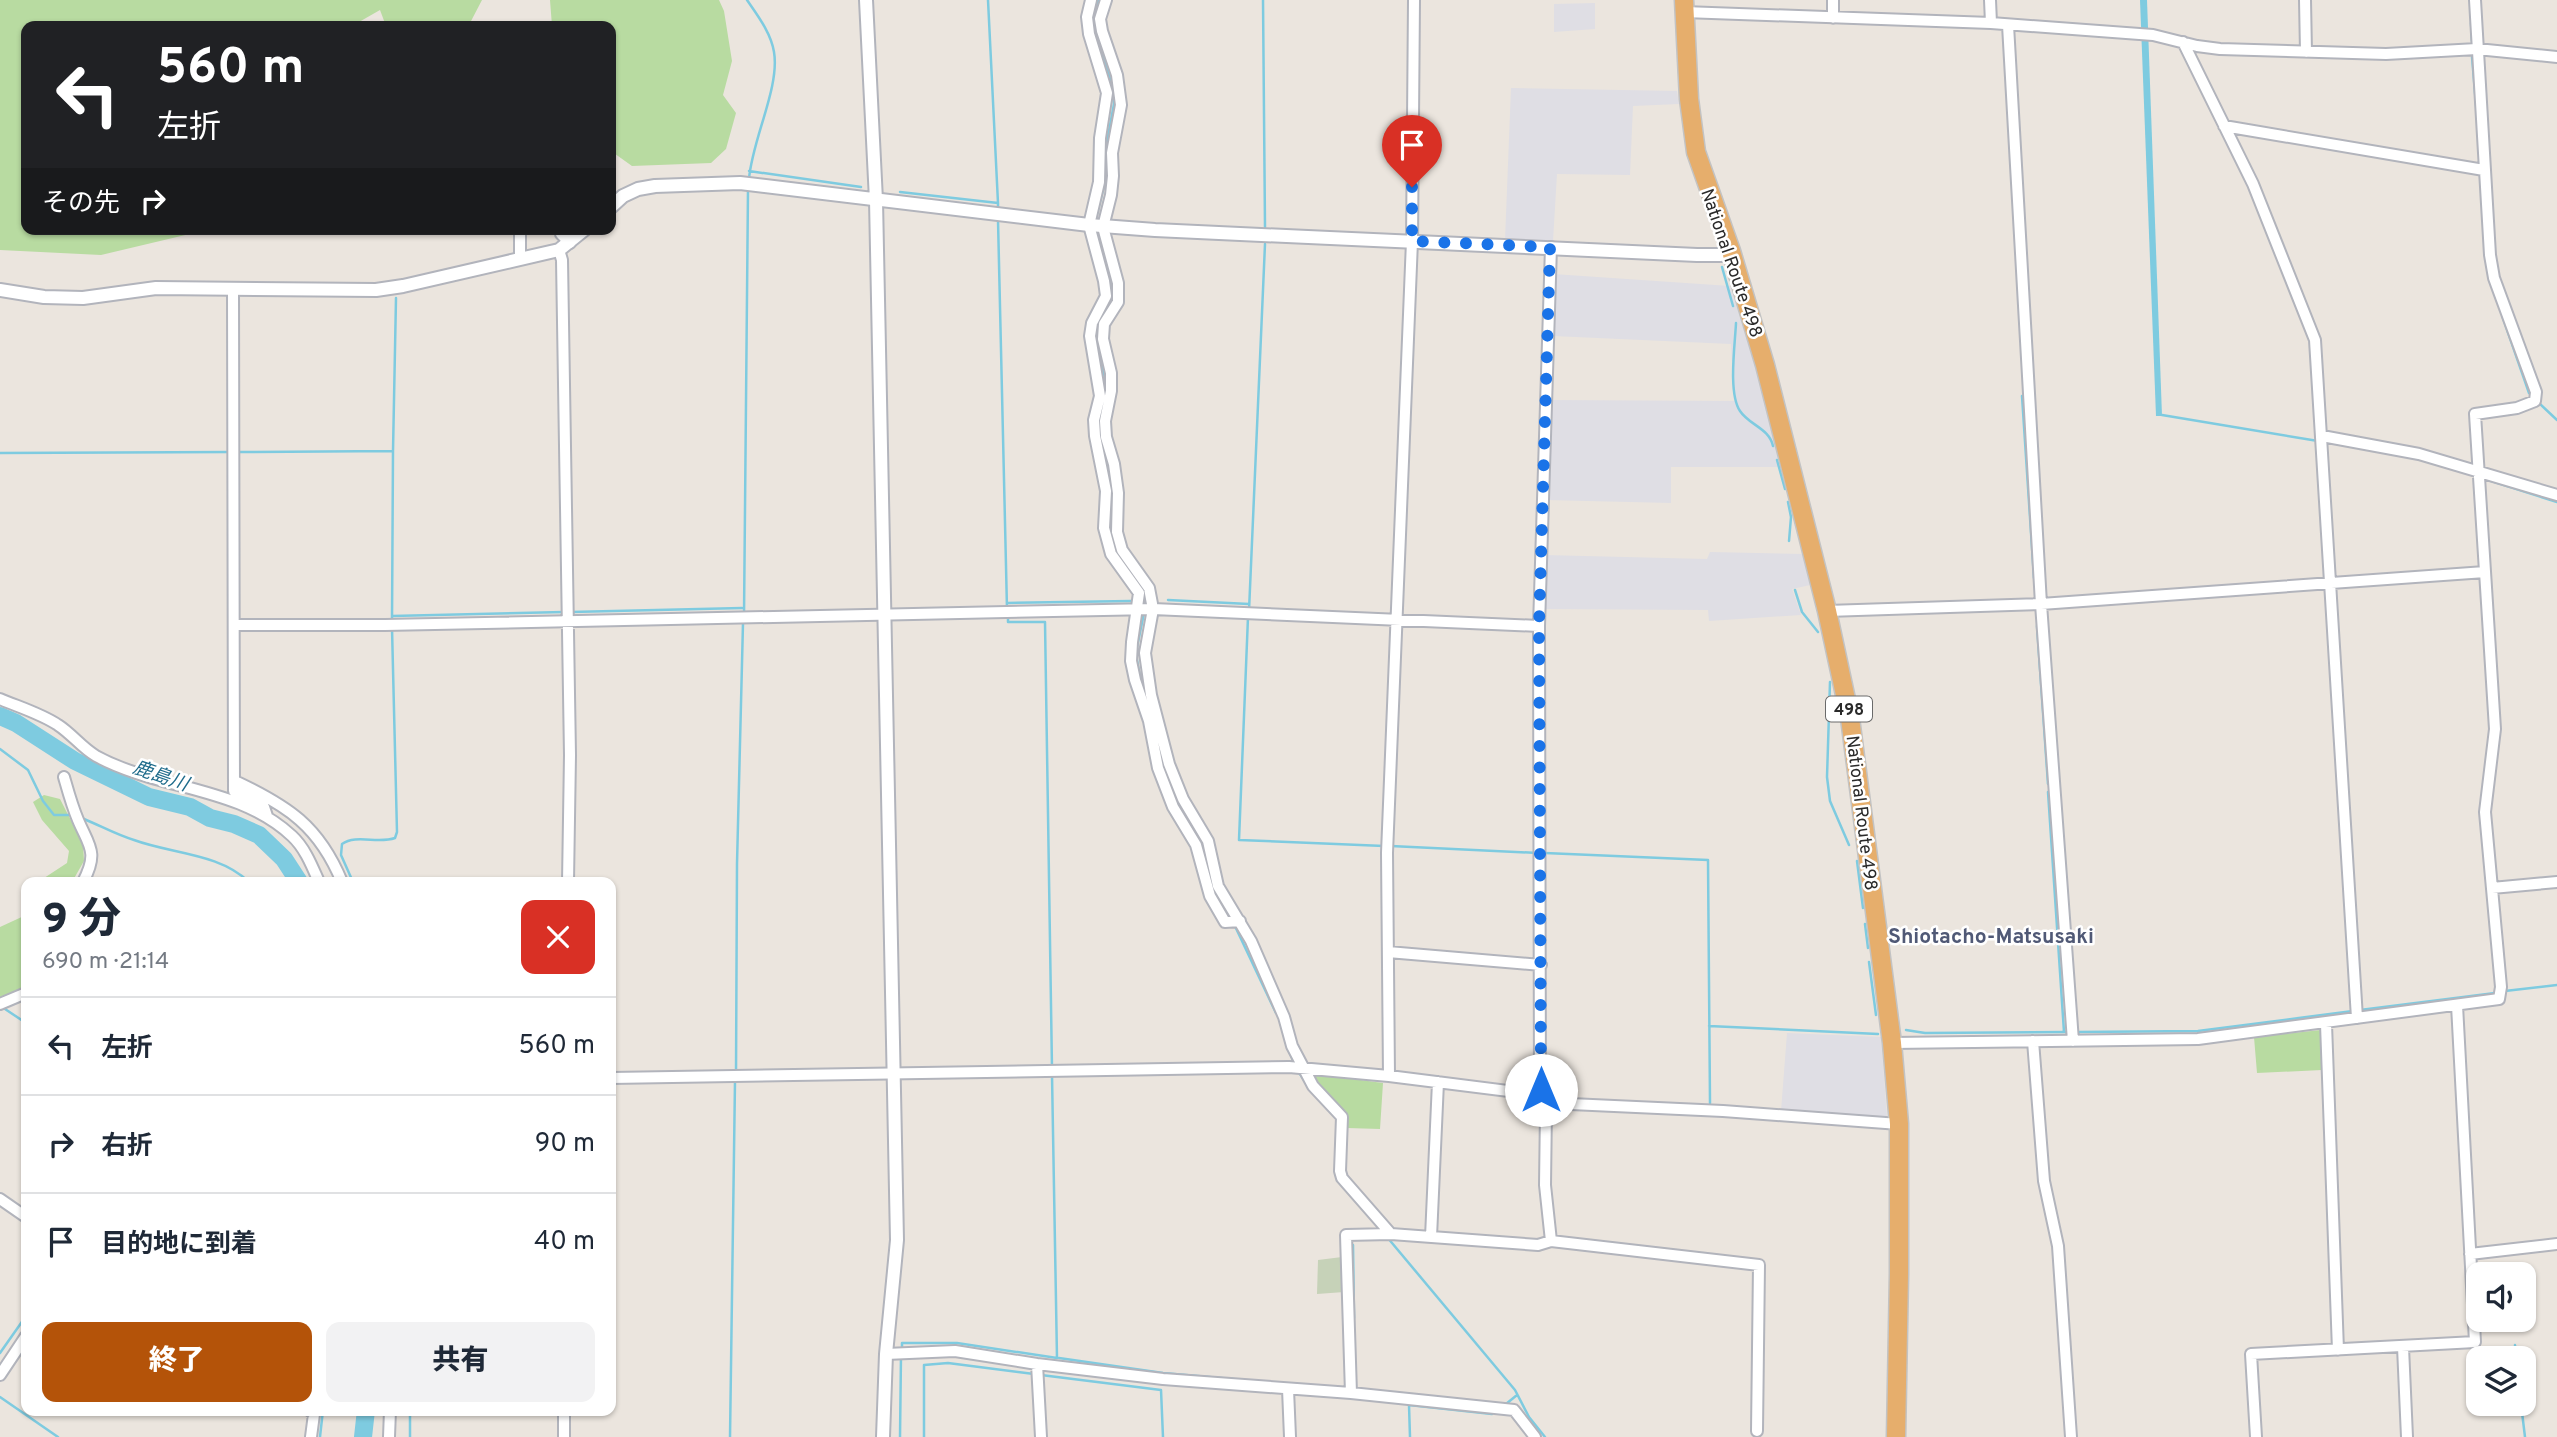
<!DOCTYPE html>
<html lang="ja">
<head>
<meta charset="utf-8">
<style>
  :root { --surface:#fff; --page:#f2f2f3; --text:#1f2937; --muted:#747a83; --line:#e0e1e3; --accent:#b45309 }
  body { margin:0; font-family:Overpass,"Noto Sans JP",sans-serif; background:var(--page); color:var(--text); height:100vh; display:flex; flex-direction:column; font-size:26px; white-space:nowrap }
  * { box-sizing:border-box; margin:0 }
  p { font-size:23px; color:var(--muted) }
  .icon { flex:none; width:38px; height:38px; fill:none; stroke:currentColor; stroke-width:2; stroke-linecap:round; stroke-linejoin:round }
  .map { position:relative; flex:1; overflow:hidden }
  .sheet { position:absolute; left:21px; top:877px; width:595px; height:539px; display:flex; flex-direction:column; background:var(--surface); border-radius:14px; box-shadow:0 2px 5px #0004 }
  .sheet>* { flex:none }
  .hud { position:absolute; left:21px; top:21px; width:595px; height:214px; border-radius:14px; box-shadow:0 2px 5px #0004; background:#202124; color:#fff; overflow:hidden }
  .tools { position:absolute; left:2466px; top:1262px; display:grid; gap:14px }
  .tools a { display:grid; place-items:center; width:70px; height:70px; border-radius:14px; background:var(--surface); box-shadow:0 2px 5px #0004; font-size:35px }
  .pin { position:absolute; display:grid; place-items:center; width:60px; height:60px; color:#fff; margin:-72px -30px; border-radius:50% 50% 50% 0; rotate:-45deg; box-shadow:0 0 7px #0007 }
  .pin .icon { rotate:45deg }
  .me { position:absolute; width:77px; margin:-38px; rotate:0deg; stroke-linejoin:round; filter:drop-shadow(0 0 5px #0008) }
  .turn { display:flex; align-items:center; gap:24px; height:147px; padding:0 21px; font-size:32px }
  .turn .icon { width:91px; height:91px; stroke-width:2.5 }
  .turn b { display:block; font-size:49px; line-height:60px }
  .then { display:flex; align-items:center; height:66px; padding:0 21px; background:#0003; gap:14px; font-size:26px }
  .round { display:grid; place-items:center; flex:none; width:74px; height:74px; border-radius:14px; background:var(--page) }
  .headline { display:flex; align-items:center; justify-content:space-between; height:119px; padding:0 21px }
  h1 { font-size:42px; font-weight:800; line-height:52px }
  .primary-button { display:flex; gap:14px; margin-top:auto; padding:14px 21px }
  .primary-button a { flex:1; height:80px; border-radius:14px; background:var(--accent); color:#fff; font-size:28px; font-weight:800; line-height:80px; text-align:center }
  .primary-button a+a { background:var(--page); color:var(--text) }
  ul { padding:0; list-style:none }
  li { display:flex; align-items:center; gap:21px; height:98px; padding:0 21px; border-top:2px solid var(--line) }
  li div { flex:1 }
  li b { display:block; font-size:26px }
  li em { font-style:normal }
  .map>svg:first-child { display:block }
</style>
</head>
<body>
<div class="map">
<svg width="2557" height="1437" viewBox="0 0 2557 1437">
  <rect width="100%" height="100%" fill="#ebe5de"/>
  <path fill="#dfdee4" d="M1595,3V29L1554,32V4Z
    M1511,88L1677,91L1679,104L1633,106L1630,175L1557,174L1553,241L1505,240Z
    M1553,274L1730,286L1762,387L1781,467H1671V503L1546,500L1548,400L1734,401L1731,344L1553,336Z
    M1710,552L1803,554L1810,585L1792,589L1801,615L1709,621L1708,610L1542,609L1544,555L1707,559Z
    M1787,1033L1881,1037L1887,1118L1781,1111Z"/>
  <path fill="#b8dba1" d="M0,0H482L470,23L463,26H386L380,10L352,26H26V229H199L198,232L101,255L0,250Z
    M550,0H719L724,11L732,61L723,95L736,113L726,149L711,163L632,166L611,151V26H552Z
    M44,795L60,799L83,844L84,861L72,882H38L67,863L69,851L42,820L33,802Z
    M26,915V984L21,990L0,998V927Z
    M2321,1030L2322,1070L2257,1073L2254,1037Z
    M1315,1074L1383,1083L1380,1129L1347,1128L1345,1112L1316,1081Z"/>
  <path fill="#c6d2b8" d="M1342,1257L1344,1292L1317,1294L1318,1260Z"/>
  <path fill="#7ecbe0" d="M2140,0H2147L2162,416H2156Z"/>
  <g fill="none" stroke-linecap="round" stroke-linejoin="round">
    <path stroke="#7ecbe0" stroke-width="2.5" d="M747,0C758,16 771,33 774,52C780,87 752,140 749,179
      M988,0L998,203
      M1263,0L1265,227
      M2471,23L2472,41
      M2472,57L2477,116
      M749,171L861,187
      M900,192L998,203V210
      M1096,218L1105,182V152L1114,104L1112,85L1095,30L1094,11L1099,0
      M998,220L1007,609
      M1100,246L1112,280V296L1097,326L1096,337L1106,383
      M1722,267L1733,306
      M2503,318L2529,393
      M1736,323C1735,345 1728,393 1740,411C1749,425 1769,428 1773,446
      M2022,396L2034,578
      M2539,403L2557,420
      M1101,414L1100,436L1111,479
      M2162,415L2318,441
      M2324,442L2338,444
      M393,451L396,298
      M238,452L393,451L392,621
      M0,453L231,452
      M1777,460L1785,489
      M2485,479L2557,502
      M1113,489L1110,530L1115,545
      M1788,502L1791,517L1789,541
      M1129,569L1143,590L1146,606
      M1795,590L1802,612L1818,632
      M1168,600L1249,604
      M1007,603L1131,601
      M1249,611L1265,244
      M571,612L742,608
      M1008,615V622H1045L1052,1069
      M392,616L564,612
      M744,616L748,189
      M1248,617L1239,840L1384,846
      M2037,626L2048,784
      M1137,647L1144,613
      M1136,654L1140,678
      M1830,682L1827,777L1830,801L1849,845
      M0,749L28,770L43,801L54,815H70
      M1167,772L1177,803L1202,842L1209,871
      M2048,792L2064,1032
      M84,819C101,826 117,835 134,840C172,854 219,853 249,882
      M1391,846L1538,853
      M1545,853L1708,860L1710,1103
      M1857,861L1863,908
      M353,882L341,855L342,844C356,834 378,844 395,838L397,832L392,628
      M1213,888L1230,919
      M1234,924L1276,1013
      M1865,924L1868,948
      M1869,962L1876,1015
      M2505,991L2557,985
      M5,1009L26,1023
      M2360,1010L2495,993
      M1709,1026L1878,1034
      M1906,1030L1925,1033L2067,1032
      M2077,1032L2198,1031L2353,1011
      M1287,1046L1295,1065
      M1298,1071L1306,1083
      M736,1074L737,864L743,623
      M1387,1237L1515,1390L1529,1417L1545,1437
      M1353,1245L1354,1318
      M2515,1345L2516,1358
      M902,1348V1343H957L1057,1358L1052,1075
      M0,1353L26,1316
      M1059,1358L1163,1373L1243,1380
      M1041,1375L1161,1390L1163,1437
      M0,1397L58,1437
      M1506,1404L1517,1395
      M2521,1404L2525,1437
      M410,1410V1437
      M320,1437L323,1410
      M730,1437L735,1081
      M900,1437L901,1355
      M924,1437V1365L948,1363L1034,1374
      M1410,1437L1409,1405L1492,1414"/>
    <path stroke="#7ecbe0" stroke-width="18" d="M0,716L16,723L75,761L149,797L190,807L210,818L234,824L259,835L284,859L299,882
      M363,1437L366,1410"/>
    <g stroke="#b2b4bc" stroke-width="14">
      <path id="minor" d="M1091,0L1087,17L1089,34L1107,93L1100,138L1099,182L1089,225L1104,281L1106,296L1092,323L1090,336L1100,396L1094,420L1095,436L1106,491L1104,528L1111,554L1139,593L1132,642L1131,661L1135,680L1149,721L1158,768L1173,807L1196,845L1210,896L1225,922L1240,921
        M1106,0L1100,19L1102,31L1117,75L1121,105L1112,153L1113,176L1111,195L1103,227L1118,283V302L1104,324L1103,339L1111,373V391L1105,421L1106,437L1114,464L1118,493L1117,532L1122,550L1149,588L1153,609L1145,653L1151,695L1169,764L1183,799L1208,841L1218,886L1251,941L1284,1017L1292,1046L1313,1086L1342,1117L1340,1171L1342,1178L1391,1234
        M1833,0V18
        M1990,0L1991,23
        M2305,0L2306,52
        M1684,12L1991,23L2153,35L2197,46L2220,49L2386,54L2477,49L2557,57
        M2008,25L2041,604L2073,1041
        M2183,42L2253,184L2315,340L2357,1018
        M2224,126L2484,170
        M520,229V259
        M561,229V234L570,243
        M1551,247L1539,626L1540,1100L1546,1109L1545,1185L1551,1241
        M559,250L562,260L570,755L568,882
        M233,290L234,791L264,807L267,816
        M2322,436L2419,454L2557,495
        M1827,611L2041,604L2485,572
        M235,625H385L1153,609L1539,626
        M0,699C19,707 42,714 58,725C72,734 82,748 96,756C158,790 239,786 292,836C305,848 312,866 319,882
        M64,777C68,791 72,806 78,820C89,846 99,852 83,882
        M235,781C288,806 319,826 342,882
        M2492,888L2557,882
        M1388,952L1541,965
        M0,1004L26,993
        M2326,1024L2338,1350
        M2033,1041L2044,1181L2058,1246L2071,1437
        M1892,1043L2198,1039L2499,999L2501,987L2485,812L2495,729L2475,414L2517,408L2535,401L2536,392L2494,278L2490,255L2475,0
        M1389,1076L1387,853L1412,241L1414,0
        M611,1078L1289,1067L1389,1076L1532,1094L1549,1103L1723,1111L1899,1124
        M0,1199L26,1217
        M1431,1237L1438,1082
        M2470,1254L2557,1244
        M2403,1347L2407,1437
        M886,1354L955,1351L1037,1364L1163,1379L1351,1393L1514,1410L1535,1437
        M1037,1364L1041,1437
        M0,1375L26,1336
        M1288,1389L1290,1437
        M1351,1393L1346,1235L1391,1234L1538,1245L1551,1241L1759,1265L1757,1431
        M309,1410L314,1414L311,1437
        M389,1437L390,1410
        M564,1437V1410
        M2256,1437L2251,1354L2475,1342L2457,1005"/>
    </g>
    <g stroke="#b2b4bc" stroke-width="16">
      <path id="tertiary" d="M866,0L876,200L897,1240L886,1354L883,1437
        M611,207L623,196L638,189L655,186L740,183L1089,225L1155,230L1697,255H1721L1731,251
        M0,290L44,297L83,298L156,288L376,290L403,286L559,250L585,229"/>
    </g>
    <g stroke="#c3c3c3" stroke-width="21">
      <path id="trunk" d="M1684,0L1689,99L1696,152L1731,251L1765,365L1827,611L1850,718L1892,1043L1899,1124V1274L1896,1437"/>
    </g>
    <use href="#minor" stroke="#fff" stroke-width="10"/>
    <use href="#tertiary" stroke="#fff" stroke-width="12"/>
    <use href="#trunk" stroke="#e6ae6c" stroke-width="18"/>
  </g>
  <g fill="none" stroke-linecap="round" stroke-linejoin="round">
    <path stroke="#1a73e8" stroke-width="12" stroke-dasharray="0 21.6" d="M1412,187V241L1550,247L1539,626L1541,1090"/>
  </g>
  <g text-anchor="middle" stroke-width="5" stroke-linejoin="round" paint-order="stroke">
    <rect fill="#fff" stroke="#6a6a6a" stroke-width="2" x="1826" y="696.5" width="46" height="25" rx="5"/>
    <g font-size="16" font-weight="bold" fill="#2a2a2a">
      <text x="1849" y="715">498</text>
    </g>
    <g font-size="18" fill="#2a2a2a" stroke="#fff">
      <text transform="translate(1732 263) rotate(71)" y="6">National Route 498</text>
      <text transform="translate(1862 813) rotate(83)" y="6">National Route 498</text>
    </g>
    <g font-size="19" font-style="italic" fill="#1e6b8b" stroke="#fff">
      <text transform="translate(161 775) rotate(19)" y="7">鹿島川</text>
    </g>
    <g font-size="21" font-weight="bold" fill="#505976" stroke="#fff">
      <text x="1991" y="943">Shiotacho-Matsusaki</text>
    </g>
  </g>
</svg>
<div class="tools">
<a><svg class="icon" aria-label="sound" viewBox="0 0 24 24"><path d="M4 9h4l5-4v14l-5-4H4zM17 9q2 3 0 6"/></svg></a>
<a><svg class="icon" aria-label="layers" viewBox="0 0 24 24"><path d="M12 4l9 5-9 5-9-5zM3 14l9 5 9-5"/></svg></a>
</div>
<div class="pin" style="left:1412px;top:187px;background:#d93025"><svg class="icon" aria-label="arrive" viewBox="0 0 24 24"><path d="M6 21V4h12l-3 4 3 4H6"/></svg></div>
<svg class="me" style="left:1541px;top:1090px" viewBox="-20 -20 40 40"><circle r="19" fill="#fff"/><path d="M0-13L10 11 0 6-10 11z" fill="#1a73e8"/></svg>
<div class="hud">
<div class="turn"><svg class="icon" aria-label="left" viewBox="0 0 24 24"><path d="M17 20v-9H6M10 6l-5 5 5 5"/></svg><div><b>560 m</b>左折</div></div>
<div class="then">その先<svg class="icon" aria-label="right" viewBox="0 0 24 24"><path d="M7 20v-9h11M14 6l5 5-5 5"/></svg></div>
</div>
<section class="sheet">
<div class="headline"><div><h1>9 分</h1><p>690 m · 21:14</p></div><a class="round" style="background:#d93025;color:#fff"><svg class="icon" aria-label="close" viewBox="0 0 24 24"><path d="M6 6l12 12M18 6L6 18"/></svg></a></div>
<ul>
<li><svg class="icon" aria-label="left" viewBox="0 0 24 24"><path d="M17 20v-9H6M10 6l-5 5 5 5"/></svg><div><b>左折</b></div><em>560 m</em></li>
<li><svg class="icon" aria-label="right" viewBox="0 0 24 24"><path d="M7 20v-9h11M14 6l5 5-5 5"/></svg><div><b>右折</b></div><em>90 m</em></li>
<li><svg class="icon" aria-label="arrive" viewBox="0 0 24 24"><path d="M6 21V4h12l-3 4 3 4H6"/></svg><div><b>目的地に到着</b></div><em>40 m</em></li>
</ul>
<div class="primary-button"><a>終了</a><a>共有</a></div>
</section>
</div>
</body>
</html>
